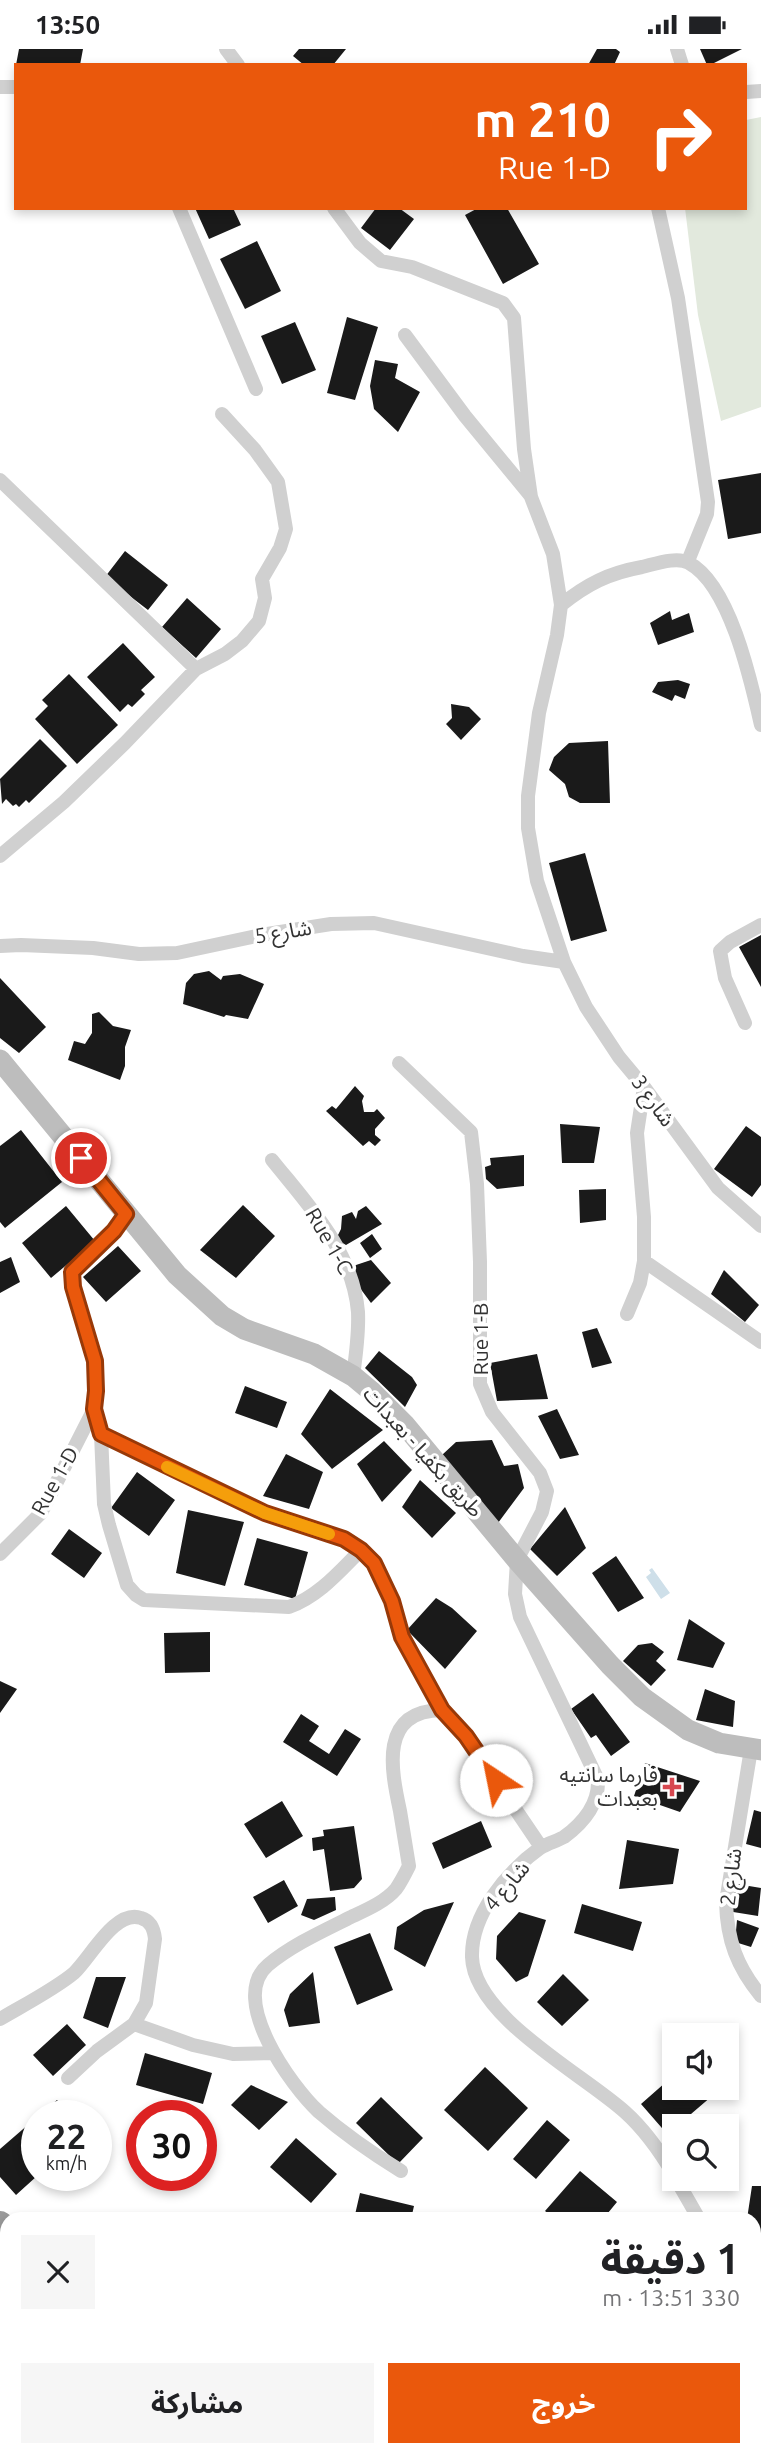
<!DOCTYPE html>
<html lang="ar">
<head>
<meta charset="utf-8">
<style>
  :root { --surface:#fff; --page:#f6f6f6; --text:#202124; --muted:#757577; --accent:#ea580c }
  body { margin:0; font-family:Ubuntu,"Noto Sans Arabic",sans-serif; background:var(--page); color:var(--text); direction:rtl; height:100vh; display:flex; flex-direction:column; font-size:26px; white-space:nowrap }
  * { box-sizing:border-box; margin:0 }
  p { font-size:23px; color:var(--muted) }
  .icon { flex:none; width:38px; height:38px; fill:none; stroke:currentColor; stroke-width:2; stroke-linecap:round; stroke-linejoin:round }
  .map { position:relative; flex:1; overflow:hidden; direction:ltr }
  .sheet { position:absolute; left:0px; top:2163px; width:761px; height:245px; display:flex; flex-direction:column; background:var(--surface); border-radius:21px 21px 0 0; box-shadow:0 4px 10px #0003; direction:rtl }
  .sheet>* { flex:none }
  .banner { position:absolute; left:14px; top:14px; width:733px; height:147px; border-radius:0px; box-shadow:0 4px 10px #0003; direction:rtl; background:#ea580c; color:#fff; overflow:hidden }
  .buttons { position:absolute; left:662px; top:1974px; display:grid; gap:14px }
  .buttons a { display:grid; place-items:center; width:77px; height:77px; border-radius:0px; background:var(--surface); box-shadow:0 4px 10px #0003; font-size:35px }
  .speed { position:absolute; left:21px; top:2051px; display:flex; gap:14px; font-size:35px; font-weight:700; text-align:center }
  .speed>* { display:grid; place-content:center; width:91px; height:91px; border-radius:50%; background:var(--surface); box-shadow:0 4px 10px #0003; line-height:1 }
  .speed small { font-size:18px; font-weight:400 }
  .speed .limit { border:10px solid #d22; background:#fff; color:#111 }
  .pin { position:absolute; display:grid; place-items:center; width:60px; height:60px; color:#fff; margin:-30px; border:4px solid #fff; border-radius:50%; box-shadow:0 2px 7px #0007 }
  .me { position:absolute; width:77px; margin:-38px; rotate:326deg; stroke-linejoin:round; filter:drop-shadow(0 0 5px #0008) }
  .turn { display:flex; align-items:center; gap:24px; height:147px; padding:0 21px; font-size:32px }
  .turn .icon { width:91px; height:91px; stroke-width:2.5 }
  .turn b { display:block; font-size:49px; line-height:60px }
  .round { display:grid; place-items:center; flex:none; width:74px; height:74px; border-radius:0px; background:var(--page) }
  .overview { display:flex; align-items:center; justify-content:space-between; height:119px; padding:0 21px }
  h1 { font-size:42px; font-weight:700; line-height:52px }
  .cta { display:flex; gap:14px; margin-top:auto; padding:14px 21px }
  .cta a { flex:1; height:80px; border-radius:0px; background:var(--accent); color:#fff; font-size:28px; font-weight:700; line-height:80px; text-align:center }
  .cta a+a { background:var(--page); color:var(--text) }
  .status { display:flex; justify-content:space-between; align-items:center; height:49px; padding:0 35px; background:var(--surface); direction:ltr }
  .status svg { height:19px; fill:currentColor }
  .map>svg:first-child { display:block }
</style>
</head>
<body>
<div class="status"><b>13:50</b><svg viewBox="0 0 49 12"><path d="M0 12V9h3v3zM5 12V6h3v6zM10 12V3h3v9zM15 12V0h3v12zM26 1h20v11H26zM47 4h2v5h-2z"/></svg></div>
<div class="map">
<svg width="761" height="2408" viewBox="0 0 761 2408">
  <rect width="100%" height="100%" fill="#fff"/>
  <path fill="#e2e9dd" d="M761,68V358L721,372L698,266L685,159H746V71Z"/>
  <path fill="#cedfe9" d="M652,1519L670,1544L661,1550L646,1528L651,1524L649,1521Z"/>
  <path fill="#1a1a1a" d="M19,0H83L80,16H16Z
    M299,0H346L333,16H304L293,7Z
    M597,0H616L620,3L614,16H588Z
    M700,0H742L710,16H707Z
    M195,159H233L241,176L209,190Z
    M376,159H399L414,170L390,201L361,179Z
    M478,159H507L539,215L503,235L465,166Z
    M257,192L281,242L245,260L220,210Z
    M347,268L378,278L355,351L327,344Z
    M295,273L316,321L282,335L261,287Z
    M375,311L398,315L395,329L420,343L398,383L374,360L370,337Z
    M761,424V484L728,490L718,431Z
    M125,502L168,536L148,561L105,528Z
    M187,549L221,580L196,609L162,578Z
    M670,562L672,571L689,564L694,583L658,596L650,574Z
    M123,594L155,628L141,641L145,645L132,658L128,655L120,663L87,628Z
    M69,625L118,676L77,715L35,670L48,657L42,651Z
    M678,631L690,635L685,650L675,646L672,652L652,643L658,633Z
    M451,655L469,658L481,670L461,691L446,675L452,669Z
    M40,690L67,717L29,754L26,751L19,758L16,755L13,757L6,750L2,755L0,730Z
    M608,692L610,754H580L569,748L565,735L549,721L554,708L569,694Z
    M585,804L607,882L571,892L549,814Z
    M761,886V938L739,898Z
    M209,922L221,931L223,927L240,925L264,935L248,970L226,966L224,968L183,955L186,934L194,925Z
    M0,929L46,978L19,1004L0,989Z
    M99,963L113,977L131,981L125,998V1017L120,1031L68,1011L74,992L85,995L92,984V965Z
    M355,1037L364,1047L362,1052L364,1063H374L377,1060L385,1069L375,1080V1086L381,1091L375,1097L369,1092L363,1097L326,1062L332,1057L336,1060Z
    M560,1075L600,1078L594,1114H562Z
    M746,1077L761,1088V1136L752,1148L714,1120Z
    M21,1081L62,1133L5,1179L0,1173V1097Z
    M524,1106V1137L497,1140L486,1130L485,1118L491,1116L490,1109Z
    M606,1140V1171L580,1174L579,1141Z
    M243,1156L275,1187L236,1229L200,1201Z
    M66,1157L95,1192L51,1229L22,1194Z
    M366,1157L382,1175L346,1196L336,1190L341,1180L342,1167L352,1163L356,1170L358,1162Z
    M372,1185L382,1200L370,1209L360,1194Z
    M118,1197L141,1222L106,1253L83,1228Z
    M11,1208L20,1233L0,1244V1213Z
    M371,1211L391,1234L371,1254L357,1235L353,1217Z
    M724,1221L759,1256L745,1273L711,1245Z
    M597,1279L612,1314L592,1319L582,1283Z
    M379,1302L412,1328L417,1336L405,1358L365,1319Z
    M537,1305L548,1350L497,1352L490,1314Z
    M245,1337L287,1353L277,1379L235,1364Z
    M330,1340L383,1381L332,1420L301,1385Z
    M557,1360L579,1406L560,1410L538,1367Z
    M492,1391L504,1417L518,1415L524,1439L498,1474L442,1406L456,1393Z
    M384,1392L412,1421L382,1453L357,1415Z
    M286,1405L323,1423L309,1460L263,1447Z
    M137,1423L175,1451L149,1487L111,1459Z
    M420,1431L456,1464L432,1489L402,1458Z
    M565,1458L586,1499L557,1527L530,1500Z
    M188,1461L244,1473L225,1537L176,1524Z
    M69,1480L102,1504L84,1529L51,1505Z
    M257,1489L308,1503L295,1550L244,1536Z
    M616,1507L644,1549L618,1563L592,1524Z
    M436,1549L452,1559L477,1582L445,1620L407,1581Z
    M689,1570L725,1594L713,1619L677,1611Z
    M210,1583V1623L165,1624L164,1584Z
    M652,1594L664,1603L656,1612L666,1621L651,1637L623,1612L638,1596Z
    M0,1632L17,1640L0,1664Z
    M705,1640L735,1652L733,1678L696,1671Z
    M593,1644L630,1693L611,1707L596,1686L591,1689L571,1660Z
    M301,1665L319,1677L309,1692L329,1705L345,1680L361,1690L337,1727L283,1693Z
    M645,1714L700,1732L680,1763L634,1747Z
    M282,1752L303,1787L266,1809L244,1775Z
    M754,1761L761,1763V1799L746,1795Z
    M481,1772L492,1798L443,1820L432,1794Z
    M354,1777L362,1830L354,1839L330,1842L324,1800L313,1802L312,1789L324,1787L323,1781Z
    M627,1791L679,1800L673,1835L619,1840Z
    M284,1831L298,1857L268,1874L253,1848Z
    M731,1834L761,1839L758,1867L727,1862Z
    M335,1848L336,1861L314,1871L301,1866L307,1850Z
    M454,1853L425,1918L394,1900L397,1878L424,1861Z
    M582,1855L642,1873L633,1902L574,1884Z
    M519,1863L546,1871L528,1927L516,1933L496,1910L497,1887Z
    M737,1871L759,1879L751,1898L735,1893Z
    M370,1884L393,1941L357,1956L334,1898Z
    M313,1923L320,1974L289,1978L284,1961L290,1945Z
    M563,1925L589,1951L562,1977L537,1953Z
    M96,1928H126L108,1979L83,1969Z
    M67,1975L86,1996L53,2027L33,2006Z
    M145,2004L212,2024L203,2055L136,2036Z
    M485,2018L528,2059L488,2102L444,2061Z
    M674,2026V2039H705L712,2047L677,2077H674V2080L668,2086L641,2055Z
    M251,2036L288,2053L259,2081L231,2056Z
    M381,2048L423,2089L398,2115L356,2074Z
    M57,2051L71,2067H38Z
    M37,2068V2106L30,2112L37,2120V2127L16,2146L0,2128V2100Z
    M547,2071L570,2091L536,2130L513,2110Z
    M296,2089L337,2125L311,2154L270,2118Z
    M580,2122L617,2153L603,2170H555L545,2162Z
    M752,2137H761V2206L754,2204V2170H747Z
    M360,2144L414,2157L411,2170H354Z
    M754,2229L761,2232L760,2280L754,2258Z
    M7,2281V2305H0V2282Z
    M0,2348L7,2378V2386L0,2388Z
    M616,2401H706L705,2408H615Z
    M490,2403L491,2408H455V2406Z"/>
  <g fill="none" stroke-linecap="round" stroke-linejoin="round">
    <path stroke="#d0d0d0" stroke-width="14" d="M226,0L238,16
      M677,0L682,16
      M0,38H16
      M746,43L761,42
      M179,159L256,340
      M334,159L360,194L381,212L412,218L503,254L514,269L524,400L531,448L553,505L561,556L557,586L539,664L528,747V779L537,832L564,913L586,958L619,1008L644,1038L718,1139L761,1177
      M658,159L678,249L708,453L707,465L688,512
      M405,286L465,367L530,446
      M0,431L196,620
      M561,556C587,535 609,524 642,518C655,515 677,507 689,514C730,536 751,632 761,676
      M0,807L64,753L125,694L196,620L225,605L242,592L259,572L265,549L262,530L280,499L286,480L278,433L255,401L222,365
      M0,897L21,896L93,899L139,905L177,904L261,886L331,875L374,874L523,907L564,913
      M745,974L725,929L720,902L730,893L761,876
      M399,1014L471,1083L477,1135L480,1213V1335L492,1363L540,1424L547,1442L542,1463L517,1511L515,1545L520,1568L598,1731C599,1755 583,1774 564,1788C557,1792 548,1794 540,1799C507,1823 471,1865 472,1908C474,1968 583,2025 625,2063C644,2080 661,2104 674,2126
      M272,1111C308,1156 353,1202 358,1263C359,1284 356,1306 353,1327
      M644,1212L761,1293
      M627,1265L640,1234L644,1212V1168L637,1084L644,1038
      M94,1360L101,1385L104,1455L109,1476L127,1536L136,1546L144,1551L289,1558C319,1547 339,1523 361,1501
      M101,1385L265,1464L344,1490L361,1501L374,1515L392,1552L402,1588L442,1661
      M0,1505L41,1464L94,1360C96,1344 98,1326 95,1310C89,1280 74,1253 72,1223L114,1182L126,1165
      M751,1700L726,1853C727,1891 737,1918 761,1947
      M0,1970C22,1957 55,1940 74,1924C91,1908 115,1860 141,1869C151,1872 154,1880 155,1890L146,1954L134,1975L97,2002L68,2029
      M134,1975L193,1996L233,2005L274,2004
      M401,2122C375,2106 342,2083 319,2063C291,2037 228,1950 268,1916C292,1896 323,1882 351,1868C366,1861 385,1853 396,1840C401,1833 405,1825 409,1817C406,1798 403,1780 400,1762C391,1720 379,1662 442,1661L466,1687L541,1798
      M676,2130L699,2170
      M754,2312L761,2384
      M537,2408L539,2401
      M741,2408L749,2401"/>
    <path stroke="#bdbdbd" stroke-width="21" d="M0,1011L177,1226L222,1267L244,1280L314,1305L353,1327L371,1342L405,1376L517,1511L610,1616L642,1648L688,1681L719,1694L761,1701"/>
    <path stroke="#9a9a9a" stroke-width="26" d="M0,2175L7,2180
      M0,2211L7,2215
      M140,2401L141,2408
      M169,2401L170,2408"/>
  </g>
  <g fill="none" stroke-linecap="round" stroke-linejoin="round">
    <g stroke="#983908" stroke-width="18">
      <path id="route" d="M81,1109L126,1165L114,1182L72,1223L73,1238L95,1312L96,1342L94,1360L101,1385L265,1464L344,1490L361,1501L374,1514L392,1552L402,1588L442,1661L466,1687L496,1731"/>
    </g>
    <use href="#route" stroke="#ea580c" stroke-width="12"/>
    <path stroke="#f59e0b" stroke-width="12" d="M167,1418L265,1464L329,1485"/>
  </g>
  <path fill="#d74850" stroke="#fff" stroke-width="2.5" d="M668.5 1727.5h7v7h7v7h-7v7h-7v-7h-7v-7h7z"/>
  <g text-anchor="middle" stroke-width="7" stroke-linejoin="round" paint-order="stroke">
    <g font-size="21" fill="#333" stroke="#fff">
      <text transform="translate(283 883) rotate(-9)" y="7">شارع 5</text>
      <text transform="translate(653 1052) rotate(54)" y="7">شارع 3</text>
      <text transform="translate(329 1192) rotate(60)" y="7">Rue 1-C</text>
      <text transform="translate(481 1290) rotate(-90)" y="7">Rue 1-B</text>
      <text transform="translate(423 1403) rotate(48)" y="7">طريق بكفيا - بعبدات</text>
      <text transform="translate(55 1432) rotate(-61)" y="7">Rue 1-D</text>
      <text transform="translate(731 1828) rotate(-83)" y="7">شارع 2</text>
      <text transform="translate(507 1837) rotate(-50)" y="7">شارع 4</text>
    </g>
    <g font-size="21" fill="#333" stroke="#fff" text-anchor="end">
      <text x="658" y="1733">فارما سانتيه<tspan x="658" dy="24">بعبدات</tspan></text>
    </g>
  </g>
</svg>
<div class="buttons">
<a><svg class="icon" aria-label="sound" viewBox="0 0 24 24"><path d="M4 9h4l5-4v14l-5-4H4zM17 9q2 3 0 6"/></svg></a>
<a><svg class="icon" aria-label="search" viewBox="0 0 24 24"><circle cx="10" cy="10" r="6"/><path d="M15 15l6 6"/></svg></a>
</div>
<div class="speed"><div>22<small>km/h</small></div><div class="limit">30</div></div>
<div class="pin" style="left:81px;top:1109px;background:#d93025"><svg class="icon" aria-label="arrive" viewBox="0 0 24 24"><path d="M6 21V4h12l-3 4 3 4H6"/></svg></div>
<svg class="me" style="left:496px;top:1731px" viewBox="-20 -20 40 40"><circle r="19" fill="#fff"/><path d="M0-13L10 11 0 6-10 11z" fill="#ea580c"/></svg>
<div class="banner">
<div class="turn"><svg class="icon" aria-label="right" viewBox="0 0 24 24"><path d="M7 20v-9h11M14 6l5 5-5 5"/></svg><div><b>210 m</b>Rue 1-D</div></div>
</div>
<section class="sheet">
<div class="overview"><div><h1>1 دقيقة</h1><p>330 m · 13:51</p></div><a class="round"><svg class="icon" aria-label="close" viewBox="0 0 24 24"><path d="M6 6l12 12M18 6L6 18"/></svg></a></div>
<div class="cta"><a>خروج</a><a>مشاركة</a></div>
</section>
</div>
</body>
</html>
